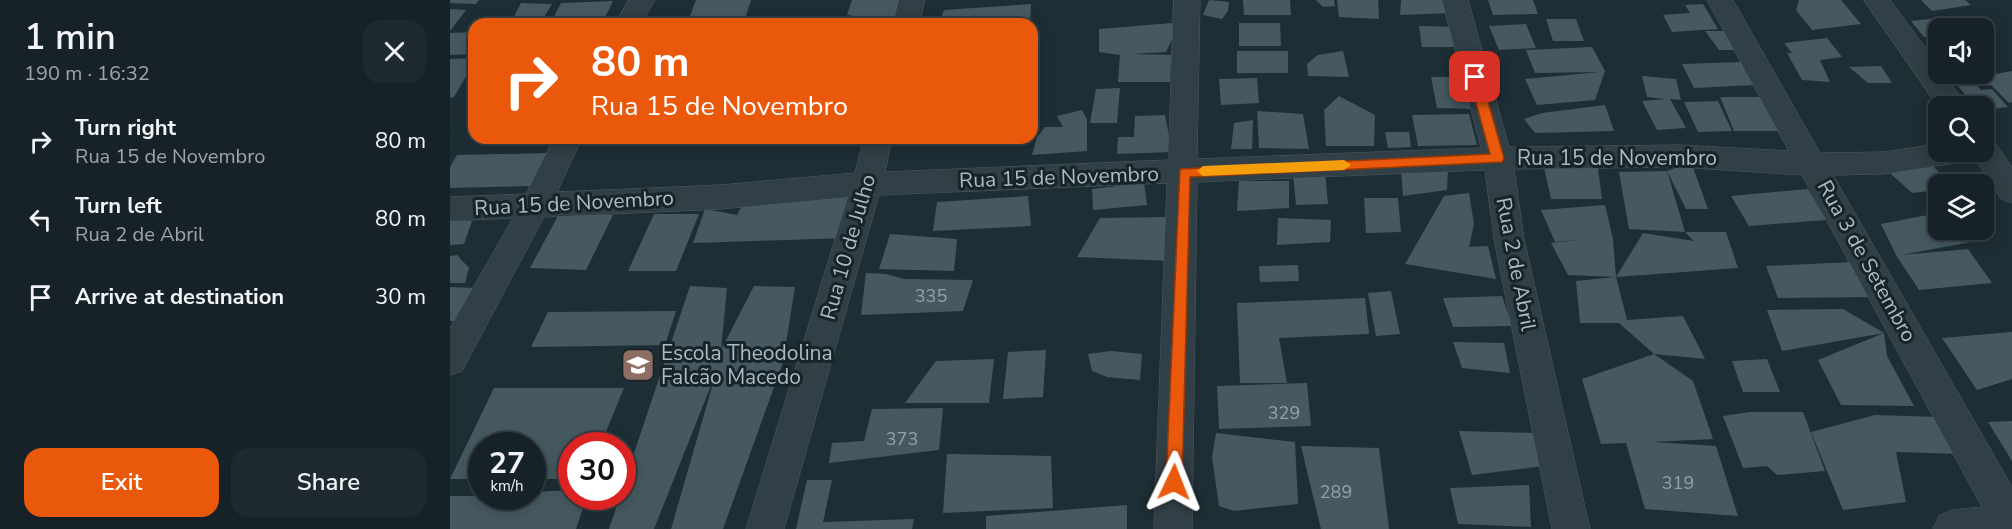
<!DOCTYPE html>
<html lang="en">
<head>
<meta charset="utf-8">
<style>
  :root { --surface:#162228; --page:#1f2a30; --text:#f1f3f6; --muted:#9ea4a8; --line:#353f45; --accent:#ea580c }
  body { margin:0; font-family:"Nunito Sans",sans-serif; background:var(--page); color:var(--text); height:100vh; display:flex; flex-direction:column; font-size:22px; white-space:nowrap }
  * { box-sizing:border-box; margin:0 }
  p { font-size:20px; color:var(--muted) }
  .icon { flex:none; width:33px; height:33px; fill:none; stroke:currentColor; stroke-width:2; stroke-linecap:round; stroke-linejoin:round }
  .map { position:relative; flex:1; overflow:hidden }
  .drawer { display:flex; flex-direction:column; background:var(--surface); width:450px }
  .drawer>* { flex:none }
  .hud { position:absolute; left:18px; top:18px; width:570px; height:126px; border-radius:18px; box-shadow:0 3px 15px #0003,0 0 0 2px var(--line); background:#ea580c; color:#fff; overflow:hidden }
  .fabs { position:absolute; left:1478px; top:18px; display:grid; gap:12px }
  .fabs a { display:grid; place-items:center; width:66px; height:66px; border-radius:12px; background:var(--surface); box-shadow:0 3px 15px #0003,0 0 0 2px var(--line); font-size:30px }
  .speed { position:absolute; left:18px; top:432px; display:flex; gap:12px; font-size:30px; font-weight:700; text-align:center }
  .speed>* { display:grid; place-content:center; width:78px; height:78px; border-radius:50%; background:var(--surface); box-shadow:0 3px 15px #0003,0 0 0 2px var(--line); line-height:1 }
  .speed small { font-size:15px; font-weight:400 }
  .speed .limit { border:9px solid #d22; background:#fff; color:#111 }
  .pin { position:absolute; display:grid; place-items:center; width:51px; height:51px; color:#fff; margin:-26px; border-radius:12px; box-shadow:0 3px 9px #0006 }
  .me { position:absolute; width:66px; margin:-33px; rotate:2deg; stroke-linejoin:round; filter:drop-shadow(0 0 4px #0008) }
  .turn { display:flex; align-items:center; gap:21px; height:126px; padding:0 24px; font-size:27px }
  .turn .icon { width:78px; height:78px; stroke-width:2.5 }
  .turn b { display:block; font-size:42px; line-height:51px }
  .round { display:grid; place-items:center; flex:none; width:63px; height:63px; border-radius:18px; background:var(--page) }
  .overview { display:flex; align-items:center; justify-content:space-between; height:102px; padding:0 24px }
  h1 { font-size:36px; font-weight:600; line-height:45px }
  .primary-button { display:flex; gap:12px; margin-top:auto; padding:12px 24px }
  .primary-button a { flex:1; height:69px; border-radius:18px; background:var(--accent); color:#fff; font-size:24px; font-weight:600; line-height:69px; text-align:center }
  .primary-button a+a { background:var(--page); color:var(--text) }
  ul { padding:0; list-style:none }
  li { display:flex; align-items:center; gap:18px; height:78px; padding:0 24px }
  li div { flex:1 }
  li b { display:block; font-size:22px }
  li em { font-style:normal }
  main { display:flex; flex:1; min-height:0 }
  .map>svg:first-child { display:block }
</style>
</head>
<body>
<main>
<section class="drawer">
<div class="overview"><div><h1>1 min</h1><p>190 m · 16:32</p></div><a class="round"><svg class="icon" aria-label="close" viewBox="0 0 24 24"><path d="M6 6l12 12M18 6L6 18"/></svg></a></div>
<ul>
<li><svg class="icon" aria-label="right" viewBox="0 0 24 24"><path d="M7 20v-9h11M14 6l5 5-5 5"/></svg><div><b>Turn right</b><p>Rua 15 de Novembro</p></div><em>80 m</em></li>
<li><svg class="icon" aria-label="left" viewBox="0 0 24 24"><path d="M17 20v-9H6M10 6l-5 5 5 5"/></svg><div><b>Turn left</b><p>Rua 2 de Abril</p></div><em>80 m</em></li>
<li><svg class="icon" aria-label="arrive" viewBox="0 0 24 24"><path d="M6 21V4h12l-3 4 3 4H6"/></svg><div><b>Arrive at destination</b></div><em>30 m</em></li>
</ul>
<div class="primary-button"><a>Exit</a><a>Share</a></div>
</section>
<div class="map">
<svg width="1562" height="529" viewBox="0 0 1562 529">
  <rect width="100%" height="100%" fill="#1e2e35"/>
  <path fill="#465961" d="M0,0H29L26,4L0,3Z
    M246,0H301L294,22L237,24Z
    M402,0H454L450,22L397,15Z
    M759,0L779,2L778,11L772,19L753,15Z
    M793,0H840L841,15H794Z
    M866,0H884L885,6L873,7Z
    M887,0H928L929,19L889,17Z
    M951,0H1001L1002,13L950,15Z
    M1038,0H1083L1088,14L1043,15Z
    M1349,0H1391L1411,24L1362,30L1346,10Z
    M1471,0H1515L1521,5L1482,11Z
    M163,1L152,24H100L111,3Z
    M71,3L102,4L90,24H60Z
    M581,4L580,24H489L494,10Z
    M1253,4L1268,29L1222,32L1213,15L1240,13L1235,5Z
    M0,9L16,10L0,31Z
    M1506,16L1517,28H1488V36L1474,37L1461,21Z
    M1096,19H1126L1134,41H1103Z
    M722,23L723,37L716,52L681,54L721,55L720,82H668L670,55L649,52V29Z
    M789,23H830L831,46H789Z
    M1076,24L1086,48L1049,50L1039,26Z
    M969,26L1012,27L1014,47H972Z
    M1255,31H1282L1295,50H1269Z
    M24,32L22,54L0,55V33Z
    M1377,38L1392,57L1370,60L1380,82L1352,80L1337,53H1342L1334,43Z
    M1142,47L1155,71L1145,100L1087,105L1075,79L1150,72L1085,73L1076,50Z
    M787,51H838V73H787Z
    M893,51L899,77L858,76L857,64L868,55Z
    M24,58V63L4,97L0,98V59Z
    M1294,62L1305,85L1244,88L1232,64Z
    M1431,66L1442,83H1418L1399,67Z
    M1562,71V102L1559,103L1541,85L1532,86L1524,78Z
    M1192,76L1226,79L1231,100L1220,99L1236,128L1207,130L1192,101L1216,99L1197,97Z
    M1519,76L1531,90L1542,89L1558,107L1533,110V106H1525L1501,78Z
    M981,77H1025L1031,109L987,108Z
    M807,78L809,103L771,105L769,79Z
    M670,88L667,123H640L646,89Z
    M889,96L925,115L924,146H876L874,110Z
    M1270,97H1322L1338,131H1284Z
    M1268,101L1282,131L1248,132L1234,102Z
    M1155,105L1164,131L1085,133L1074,119L1092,113Z
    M632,110L637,119V151L582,155L587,137L595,127H613L607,116Z
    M807,111L853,114L859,149L809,148Z
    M1019,114L1027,145L968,146L962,115Z
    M715,115L722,152L667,154L668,137H684L685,116Z
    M803,120L802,149H781L784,123Z
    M935,132H959L961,147L938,148Z
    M100,153L83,186L0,188V167L7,155Z
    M1147,161L1152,199H1101L1093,163Z
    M1241,162L1258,209H1236L1217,171Z
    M1483,166L1500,184H1488V190L1462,193L1440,173Z
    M998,170L997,190L953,196L951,171Z
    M1217,171L1235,232L1179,229L1169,172Z
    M875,172L878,204L846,205L843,173Z
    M789,181H839V208L787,211Z
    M694,183L697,205L643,210L642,189Z
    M1358,189L1376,220L1299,226L1281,196Z
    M1019,193L1024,224L1019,247L1038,246L1046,279L955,264L994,196Z
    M409,194L400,238L243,243L255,209L287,215L294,202Z
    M578,196L581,226L483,231L487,202Z
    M914,198H948L951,232L916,233Z
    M1155,205L1163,239L1166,277L1118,275L1101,243L1127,240L1105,242L1091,210Z
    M1488,213V230H1523L1532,240L1451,255L1518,249L1542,283L1469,290L1446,255L1431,224Z
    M109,214L163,215L136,270L80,268Z
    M204,214H249L226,271H178Z
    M717,217L720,261L627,257L650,218Z
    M828,218L881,220L880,242L827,245Z
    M0,221H22L14,244L0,245Z
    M1235,232H1276L1288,268L1166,277L1177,320L1233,316L1255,359L1204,354L1243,381L1263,439L1203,442L1266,446L1288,516L1195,509L1176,443L1151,444L1132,379L1204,354L1169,323H1130L1126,281L1166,277L1193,233L1244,241Z
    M440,234L507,239L504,271L429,269Z
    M7,255L19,268L15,283H0V256Z
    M1403,262L1423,297L1328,298L1316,266Z
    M848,265L849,281L810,282L809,266Z
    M416,273L436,274L454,279L523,280L513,311L411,315Z
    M240,286L277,288L271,350L304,286L345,287L333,362L273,529H221L266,373L204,529H159L170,496H172V489Z
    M0,287L26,288L7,321H0Z
    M941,291L950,334L926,336L918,293Z
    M1052,296L1062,326L1003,327L993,298Z
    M915,298L919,334L829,338L837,383H790L787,303Z
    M1393,309L1434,333L1437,356L1464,406L1391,405L1368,360L1434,333L1332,351L1317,310Z
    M226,311L215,345L81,347L98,312Z
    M1562,332V379L1527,390L1492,338Z
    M1003,342L1054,343L1060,373L1012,368Z
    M596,350L593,397L553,399L558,352Z
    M661,351L692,354L690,380L657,377L642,371L638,354Z
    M544,359L539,403H455L486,361Z
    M1317,359L1330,392H1293L1282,361Z
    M857,383L861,426L769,429L767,386Z
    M44,388H174L150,446H122V479H82V446H32V479H0Z
    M493,408L489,450L379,463L382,443L414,441L422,409Z
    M1300,412H1353L1375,471L1327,475L1317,466L1293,468L1273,416Z
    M1425,415L1489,417L1512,454L1446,452L1456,502L1393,510L1361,432Z
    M1562,421V461L1538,422Z
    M1009,431L1087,433L1095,466L1022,475Z
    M766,433L845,442L848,504L784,511L769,506L762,457Z
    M851,446L929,448L939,529H871Z
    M497,454L601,456L603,508L493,513Z
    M357,480H382L373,522L464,519L462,529H346Z
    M1079,485L1081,527L1008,524L1000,488Z
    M122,490V496H137L126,529H0V496H82V492Z
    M677,505V529H536V516Z"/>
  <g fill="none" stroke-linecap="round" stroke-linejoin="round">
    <g stroke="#4f5d64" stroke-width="1">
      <path id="minor" d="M179,0H205L191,24H165Z
        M449,0H475L469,24H443Z
        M724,0H750L747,159L1031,148L992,0H1018L1059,147L1230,145L1339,151L1257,0H1283L1370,153L1434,152L1488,144V152H1519L1515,160L1505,163L1434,174L1383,175L1562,487V529H1483L1489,516L1502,510L1532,507L1352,175L1230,167L1064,169L1074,239L1140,529H1102L1044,239L1035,170L747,182L742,529H704L717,183L429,195L334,529H296L398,197L271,209L94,217L12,371L0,375V328L63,218L0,221V197L76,194L104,138H132L107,192L271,185L405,173L414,138H442L435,172L718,160Z
        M1414,0H1440L1488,65V74H1494L1517,106H1488Z
        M1533,137L1543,140L1562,167V203L1551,199L1521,152H1533Z"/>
    </g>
    <use href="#minor" fill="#313f46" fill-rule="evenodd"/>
  </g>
  <path fill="#ea580c" stroke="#983908" stroke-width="1.5" d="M1025,73L1031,77L1054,158L1052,162L740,177L732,482L730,487L724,489L719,487L716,482L730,169L1040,154L1019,77Z"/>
  <path fill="#f59e0b" d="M894,160L901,165L894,170L753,176L747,171L753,166Z"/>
  <defs>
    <g id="school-square" transform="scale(1.725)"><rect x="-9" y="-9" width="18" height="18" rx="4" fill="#8d6e63" stroke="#17242a"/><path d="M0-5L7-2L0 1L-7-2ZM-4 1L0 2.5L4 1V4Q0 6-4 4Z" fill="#fff"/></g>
  </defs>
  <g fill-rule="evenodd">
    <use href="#school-square" x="188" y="365"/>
  </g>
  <g text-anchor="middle" stroke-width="6" stroke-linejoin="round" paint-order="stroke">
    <g font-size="18" fill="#92a2aa">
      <text x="481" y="302">335</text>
      <text x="834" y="419">329</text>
      <text x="452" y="445">373</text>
      <text x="1228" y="489">319</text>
      <text x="886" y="498">289</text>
    </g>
    <g font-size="21" fill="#abbbc3" stroke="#17242a">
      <text x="1167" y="165">Rua 15 de Novembro</text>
      <text transform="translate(609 177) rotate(-2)" y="7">Rua 15 de Novembro</text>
      <text transform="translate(124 203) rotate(-3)" y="7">Rua 15 de Novembro</text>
      <text transform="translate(398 247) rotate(-74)" y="7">Rua 10 de Julho</text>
      <text transform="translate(1417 261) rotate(61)" y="7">Rua 3 de Setembro</text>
      <text transform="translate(1066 264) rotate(79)" y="7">Rua 2 de Abril</text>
    </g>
    <g font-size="21" fill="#abbbc3" stroke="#17242a" text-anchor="start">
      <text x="211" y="360">Escola Theodolina<tspan x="211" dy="24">Falcão Macedo</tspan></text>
    </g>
  </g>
</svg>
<div class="fabs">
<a><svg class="icon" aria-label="sound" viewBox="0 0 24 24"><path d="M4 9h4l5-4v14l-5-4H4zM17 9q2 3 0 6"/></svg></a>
<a><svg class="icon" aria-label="search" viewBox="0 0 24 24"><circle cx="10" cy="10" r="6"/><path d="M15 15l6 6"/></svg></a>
<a><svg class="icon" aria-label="layers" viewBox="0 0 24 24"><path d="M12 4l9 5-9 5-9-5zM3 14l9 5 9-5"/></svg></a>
</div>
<div class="speed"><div>27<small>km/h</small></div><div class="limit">30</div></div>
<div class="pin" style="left:1025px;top:77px;background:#d93025"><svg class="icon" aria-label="arrive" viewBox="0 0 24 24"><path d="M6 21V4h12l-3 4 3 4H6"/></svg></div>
<svg class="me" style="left:724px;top:482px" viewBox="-20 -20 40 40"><path d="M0-17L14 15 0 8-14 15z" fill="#ea580c" stroke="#fff" stroke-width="4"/></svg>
<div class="hud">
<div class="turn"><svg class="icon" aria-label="right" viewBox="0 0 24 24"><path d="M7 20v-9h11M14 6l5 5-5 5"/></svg><div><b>80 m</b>Rua 15 de Novembro</div></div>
</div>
</div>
</main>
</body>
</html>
